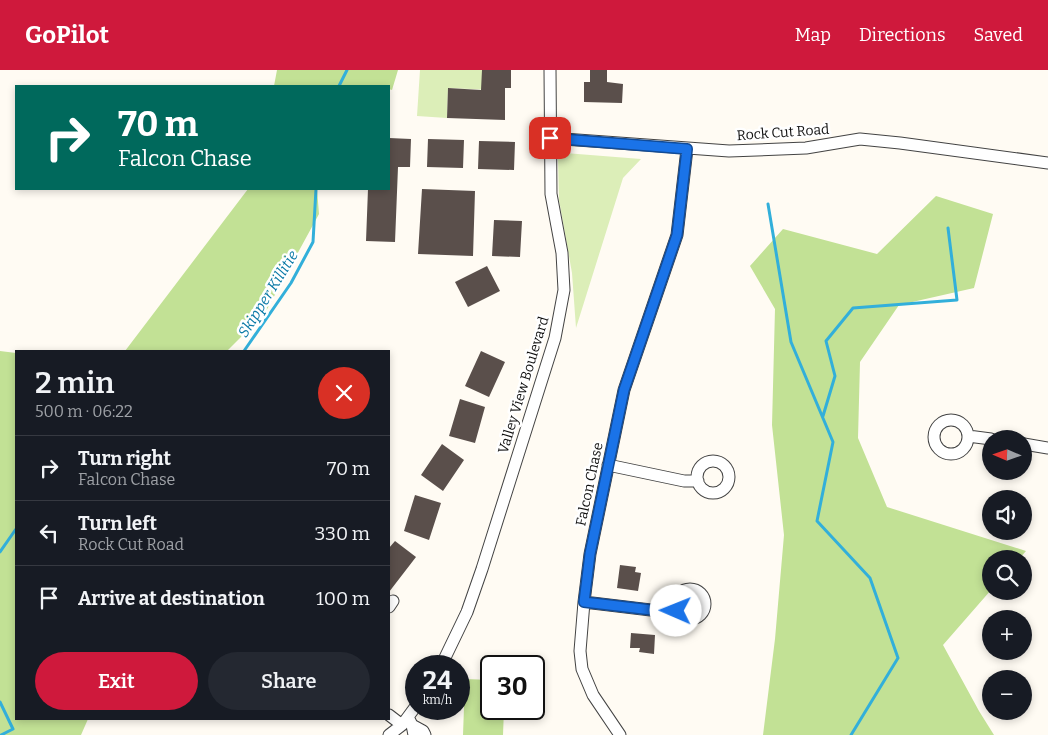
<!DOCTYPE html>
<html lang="en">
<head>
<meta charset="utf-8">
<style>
  :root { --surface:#171b24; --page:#242831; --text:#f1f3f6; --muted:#9ea1a6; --line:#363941; --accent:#cf193c }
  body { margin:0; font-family:Bitter,serif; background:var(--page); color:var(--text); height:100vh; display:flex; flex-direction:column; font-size:19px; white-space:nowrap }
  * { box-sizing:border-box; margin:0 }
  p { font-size:16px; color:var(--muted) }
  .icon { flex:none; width:28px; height:28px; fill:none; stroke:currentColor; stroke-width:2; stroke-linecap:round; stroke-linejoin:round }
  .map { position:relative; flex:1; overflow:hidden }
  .details { position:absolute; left:15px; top:280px; width:375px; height:370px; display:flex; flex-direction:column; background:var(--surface); border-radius:0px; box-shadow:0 2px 8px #0003 }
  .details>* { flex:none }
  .top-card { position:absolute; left:15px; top:15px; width:375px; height:105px; border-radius:0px; box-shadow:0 2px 8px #0003; background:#00695c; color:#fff; overflow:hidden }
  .needle { width:32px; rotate:272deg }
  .tools { position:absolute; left:982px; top:360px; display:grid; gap:10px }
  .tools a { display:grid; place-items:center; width:50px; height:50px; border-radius:50%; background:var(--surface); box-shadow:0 2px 8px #0003; font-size:25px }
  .speed { position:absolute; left:405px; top:585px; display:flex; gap:10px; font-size:25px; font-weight:700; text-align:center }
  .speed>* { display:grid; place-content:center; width:65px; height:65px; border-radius:50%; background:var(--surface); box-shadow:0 2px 8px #0003; line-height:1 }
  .speed small { font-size:12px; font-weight:400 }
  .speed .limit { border:2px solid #111; border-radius:8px; background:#fff; color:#111 }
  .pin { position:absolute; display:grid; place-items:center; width:42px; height:42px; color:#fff; margin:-21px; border-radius:10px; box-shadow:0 2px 8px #0006 }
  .me { position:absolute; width:55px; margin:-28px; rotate:271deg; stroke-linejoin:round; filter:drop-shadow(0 0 4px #0008) }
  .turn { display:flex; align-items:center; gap:18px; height:105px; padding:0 20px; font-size:22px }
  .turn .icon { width:65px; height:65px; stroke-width:2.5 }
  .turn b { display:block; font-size:35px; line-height:42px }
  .round { display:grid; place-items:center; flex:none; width:52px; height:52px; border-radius:26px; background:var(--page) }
  .summary { display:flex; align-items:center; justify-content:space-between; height:85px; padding:0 20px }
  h1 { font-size:30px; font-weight:600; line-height:38px }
  .cta { display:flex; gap:10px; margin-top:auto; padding:10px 20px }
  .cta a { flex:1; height:58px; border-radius:30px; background:var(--accent); color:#fff; font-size:20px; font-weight:600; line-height:58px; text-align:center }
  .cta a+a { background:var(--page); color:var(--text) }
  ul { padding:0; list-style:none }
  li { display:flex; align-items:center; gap:15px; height:65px; padding:0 20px; border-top:1px solid var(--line) }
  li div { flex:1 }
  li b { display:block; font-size:19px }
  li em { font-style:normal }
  header { display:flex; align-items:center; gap:30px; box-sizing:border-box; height:70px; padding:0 25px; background:var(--accent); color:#fff }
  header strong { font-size:24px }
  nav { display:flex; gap:28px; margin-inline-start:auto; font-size:18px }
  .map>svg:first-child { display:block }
</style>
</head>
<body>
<header>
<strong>GoPilot</strong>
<nav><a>Map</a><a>Directions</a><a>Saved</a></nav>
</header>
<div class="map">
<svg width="1048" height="665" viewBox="0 0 1048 665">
  <rect width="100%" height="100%" fill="#fffbf3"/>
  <path fill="#dceeb8" d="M420,0H482L492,20L448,18L447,48L417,46Z
    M565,83L641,89L623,108L576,258L572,203L559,130L558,89Z"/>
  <path fill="#c2e195" d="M277,0H398L392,20L389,19V16H274Z
    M248,119H317L319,144L265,243L227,281H125Z
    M936,126L993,144L974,218L899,235L860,292L858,368L887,437L1026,481L1019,489H991V520L943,575L979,641L994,665H763L775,569L784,465L772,355L775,239L750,196L783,159L877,184Z
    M0,281L16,283V649H88L81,665H0Z
    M465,609L491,610V639H504L503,665H463Z"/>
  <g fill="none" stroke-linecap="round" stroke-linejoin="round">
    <path stroke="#32afda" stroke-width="3" d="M339,16L347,0
      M768,134L791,272L833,372L817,451L870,508L898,588L851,665
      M244,281L291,213L313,172L316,119
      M823,346L835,306L826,271L853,238L957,230L948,158
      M0,482L16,459
      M0,632L13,659L1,665"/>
  </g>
  <path fill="#5a4f4b" d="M482,0H511V18H505V50L447,48L448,18L481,20Z
    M590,0H607V12L623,14L622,33L584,32V12H590Z
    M389,68L411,69L410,97H398L395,172L366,171L368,119H389Z
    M428,69L464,70L463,98L427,97Z
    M479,71L515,72L514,100L478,99Z
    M422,119L475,121L473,186L418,184Z
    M494,150L522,151L520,187L492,186Z
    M487,196L500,221L468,237L455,212Z
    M481,281L505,292L489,327L465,316Z
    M460,329L485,337L475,373L449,366Z
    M442,374L464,390L443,421L421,405Z
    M415,425L441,433L429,470L404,461Z
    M395,471L416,487L389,522V478Z
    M620,495L636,497L635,502L641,503L638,521L617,518Z
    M631,563L655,565L654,584L639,582L640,578H630Z"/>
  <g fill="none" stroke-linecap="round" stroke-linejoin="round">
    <g stroke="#434343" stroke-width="13">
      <path id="minor" d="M550,68L729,81L806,78L860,69L900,73L1048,93
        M934 367a17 17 0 1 1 34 0a17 17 0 1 1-34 0Z
        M968,366L991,369
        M1024,374L1048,378
        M697 407a16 16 0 1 1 32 0a16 16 0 1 1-32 0Z
        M608,395L684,411H698
        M675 534a15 15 0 1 1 30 0a15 15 0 1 1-30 0Z
        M584,532L659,541H676
        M389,537L393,531
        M441,596L467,542L482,499L555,268L564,220L562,183L551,124L550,0
        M389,645L402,655
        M408,647L412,655L414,665
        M412,655L423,661L425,665
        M389,665L402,655L416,636
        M620,665L593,625L582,599L580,581L584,532L590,484L624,320L677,165L687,79"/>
    </g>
    <use href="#minor" stroke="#fff" stroke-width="11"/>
  </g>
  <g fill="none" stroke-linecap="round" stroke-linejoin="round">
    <g stroke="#114b97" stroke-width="12">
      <path id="route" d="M550,68L687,79L677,165L624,320L590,484L584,532L660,541H676"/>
    </g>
    <use href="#route" stroke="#1a73e8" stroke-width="9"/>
  </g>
  <g text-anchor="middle" stroke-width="5" stroke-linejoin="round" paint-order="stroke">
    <g font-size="14" fill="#101010" stroke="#fff">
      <text transform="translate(783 62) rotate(-4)" y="5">Rock Cut Road</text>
      <text transform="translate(523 315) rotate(-73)" y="5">Valley View Boulevard</text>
      <text transform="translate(589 414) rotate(-78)" y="5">Falcon Chase</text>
    </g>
    <g font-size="15" font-style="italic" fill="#0c7aa7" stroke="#fff">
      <text transform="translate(268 224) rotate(-58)" y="5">Skipper Killitie</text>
    </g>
  </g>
</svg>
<div class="tools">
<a><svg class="needle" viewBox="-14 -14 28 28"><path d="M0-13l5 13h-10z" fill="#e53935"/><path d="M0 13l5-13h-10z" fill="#9ea1a6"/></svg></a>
<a><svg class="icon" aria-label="sound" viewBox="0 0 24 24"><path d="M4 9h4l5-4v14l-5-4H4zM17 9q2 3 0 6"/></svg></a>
<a><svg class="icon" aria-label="search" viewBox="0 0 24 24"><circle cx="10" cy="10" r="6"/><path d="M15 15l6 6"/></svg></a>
<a>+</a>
<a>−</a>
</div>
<div class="speed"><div>24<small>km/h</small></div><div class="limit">30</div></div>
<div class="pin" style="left:550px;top:68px;background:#d93025"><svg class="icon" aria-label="arrive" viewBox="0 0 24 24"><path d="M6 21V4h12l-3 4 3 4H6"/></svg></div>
<svg class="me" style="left:676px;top:541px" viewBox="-20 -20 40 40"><circle r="19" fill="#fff"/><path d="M0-13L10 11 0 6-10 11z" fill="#1a73e8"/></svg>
<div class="top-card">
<div class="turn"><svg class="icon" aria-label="right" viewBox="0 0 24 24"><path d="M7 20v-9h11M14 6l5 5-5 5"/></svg><div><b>70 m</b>Falcon Chase</div></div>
</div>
<section class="details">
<div class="summary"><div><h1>2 min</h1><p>500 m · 06:22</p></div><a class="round" style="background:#d93025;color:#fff"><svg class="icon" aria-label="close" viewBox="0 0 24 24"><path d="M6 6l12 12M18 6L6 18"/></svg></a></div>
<ul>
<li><svg class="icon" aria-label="right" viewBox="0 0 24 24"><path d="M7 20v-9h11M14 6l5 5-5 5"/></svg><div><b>Turn right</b><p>Falcon Chase</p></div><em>70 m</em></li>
<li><svg class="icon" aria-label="left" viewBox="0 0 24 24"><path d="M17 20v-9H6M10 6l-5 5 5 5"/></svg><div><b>Turn left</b><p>Rock Cut Road</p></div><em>330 m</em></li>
<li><svg class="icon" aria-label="arrive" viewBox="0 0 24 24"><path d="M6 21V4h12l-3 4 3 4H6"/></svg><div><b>Arrive at destination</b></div><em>100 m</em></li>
</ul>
<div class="cta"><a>Exit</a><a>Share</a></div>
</section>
</div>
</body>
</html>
